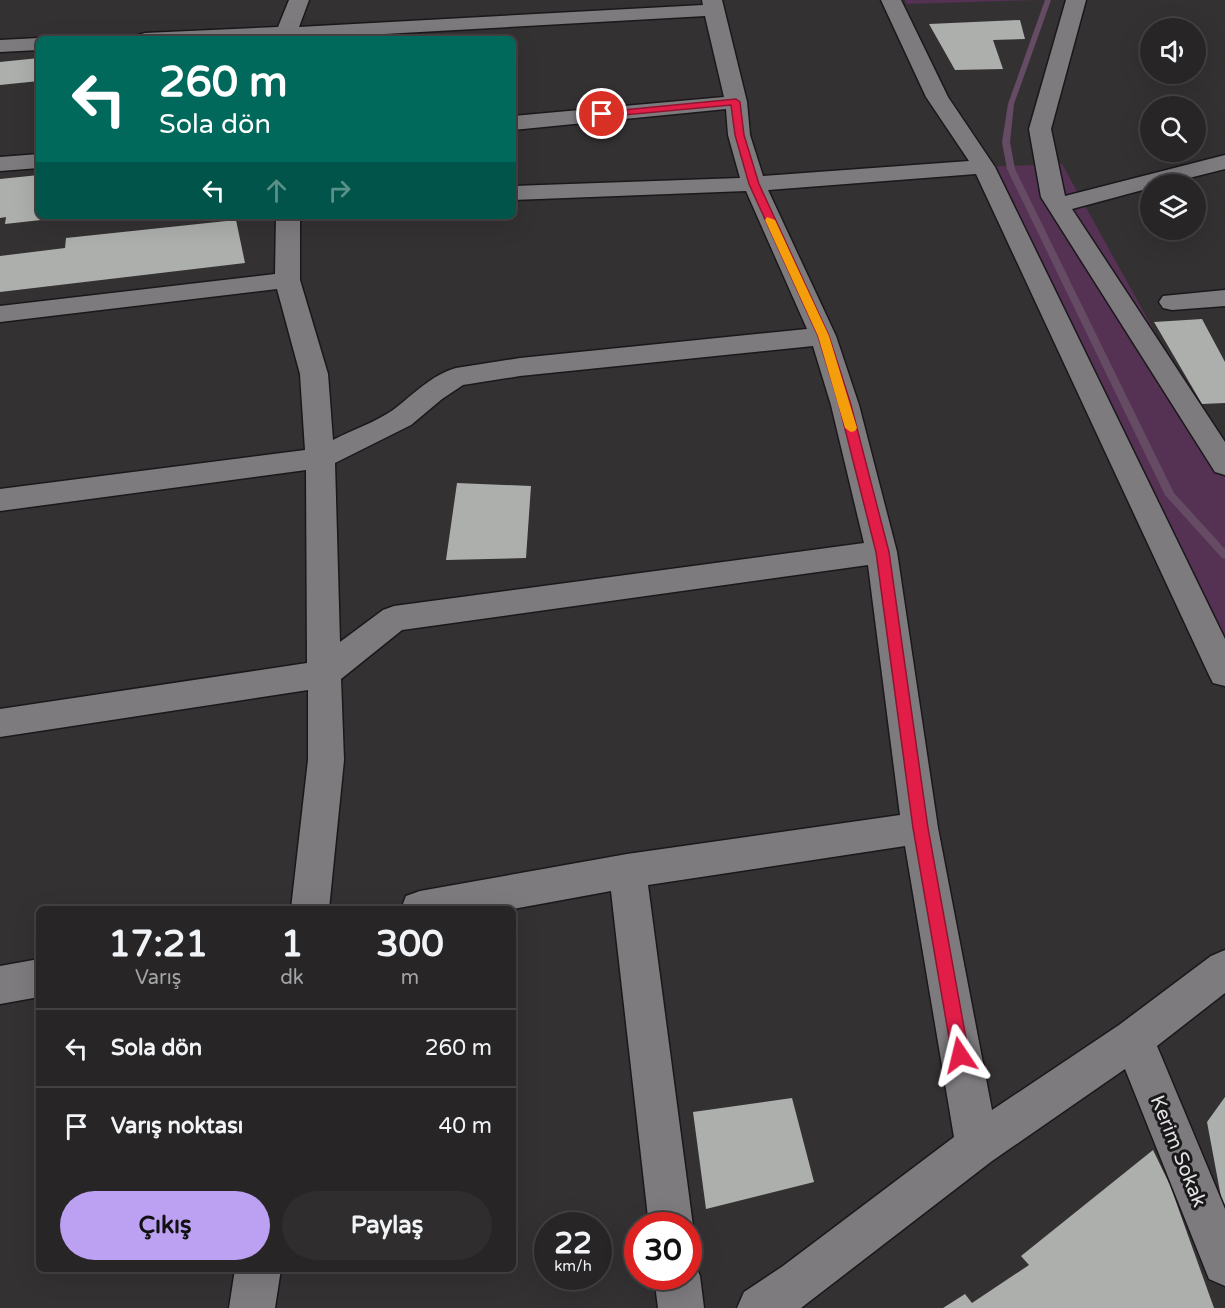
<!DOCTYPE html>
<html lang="tr">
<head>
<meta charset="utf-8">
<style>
  :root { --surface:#272526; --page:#2f2d2e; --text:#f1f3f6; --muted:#a4a5a7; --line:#434243; --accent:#bca0f2 }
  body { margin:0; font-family:"Varela Round",sans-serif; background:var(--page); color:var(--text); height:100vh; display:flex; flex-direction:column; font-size:22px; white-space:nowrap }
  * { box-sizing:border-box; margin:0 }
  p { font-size:20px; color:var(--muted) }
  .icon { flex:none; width:33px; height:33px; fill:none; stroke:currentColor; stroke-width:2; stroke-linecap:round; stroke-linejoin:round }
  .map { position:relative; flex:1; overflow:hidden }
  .panel { position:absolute; left:36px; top:906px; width:480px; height:366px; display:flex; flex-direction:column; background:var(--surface); border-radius:9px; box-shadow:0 6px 24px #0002,0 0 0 2px var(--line) }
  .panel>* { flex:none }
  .hud { position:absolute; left:36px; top:36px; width:480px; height:183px; border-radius:9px; box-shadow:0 6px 24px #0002,0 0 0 2px var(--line); background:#00695c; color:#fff; overflow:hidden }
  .tools { position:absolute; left:1140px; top:18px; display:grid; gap:12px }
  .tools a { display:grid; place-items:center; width:66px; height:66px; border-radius:50%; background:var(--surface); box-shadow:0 6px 24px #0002,0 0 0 2px var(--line); font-size:30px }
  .speed { position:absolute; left:534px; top:1212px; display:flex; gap:12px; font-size:30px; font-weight:700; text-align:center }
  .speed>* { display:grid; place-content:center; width:78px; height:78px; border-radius:50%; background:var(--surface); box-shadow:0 6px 24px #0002,0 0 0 2px var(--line); line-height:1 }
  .speed small { font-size:15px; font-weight:400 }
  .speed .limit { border:9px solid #d22; background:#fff; color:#111 }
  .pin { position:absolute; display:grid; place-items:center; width:51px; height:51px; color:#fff; margin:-26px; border:3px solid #fff; border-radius:50%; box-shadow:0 2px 6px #0007 }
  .me { position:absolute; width:66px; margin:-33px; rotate:350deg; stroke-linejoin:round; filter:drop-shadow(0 0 4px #0008) }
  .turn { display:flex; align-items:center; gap:21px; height:126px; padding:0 24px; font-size:27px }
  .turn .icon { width:78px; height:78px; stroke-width:2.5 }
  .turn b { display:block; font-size:42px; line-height:51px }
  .lanes { display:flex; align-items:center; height:57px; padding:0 24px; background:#0003; justify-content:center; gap:30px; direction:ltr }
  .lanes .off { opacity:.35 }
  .eta { display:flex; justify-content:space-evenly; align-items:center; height:102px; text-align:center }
  .eta b { font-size:36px; font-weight:700; line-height:42px }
  .cta { display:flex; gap:12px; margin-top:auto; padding:12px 24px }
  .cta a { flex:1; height:69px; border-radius:36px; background:var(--accent); color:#111; font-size:24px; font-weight:700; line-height:69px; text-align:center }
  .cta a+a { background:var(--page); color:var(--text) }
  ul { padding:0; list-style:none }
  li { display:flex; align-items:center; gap:18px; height:78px; padding:0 24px; border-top:2px solid var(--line) }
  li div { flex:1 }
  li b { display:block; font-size:22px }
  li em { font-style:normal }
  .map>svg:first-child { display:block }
</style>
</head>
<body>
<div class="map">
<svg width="1225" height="1308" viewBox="0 0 1225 1308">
  <rect width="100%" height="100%" fill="#343133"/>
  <path fill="#553153" d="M905,0H1038L906,4Z
    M1062,164L1225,459V668L984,167Z"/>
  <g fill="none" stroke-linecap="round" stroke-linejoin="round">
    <path fill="#654c64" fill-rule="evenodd" d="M1045,0H1051L1014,104L1010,142L1015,169L1174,493L1225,549V559L1222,558L1165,495L1007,169L1002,142L1008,104Z"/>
  </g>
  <path fill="#acafab" d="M1020,20L1025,39L993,40L1003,69L955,70L929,24Z
    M39,58V81L0,85V62Z
    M39,175V216L59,218L5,224L6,217L0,218V179Z
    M236,220L245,263L0,292V256L65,248L66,238Z
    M1202,319L1225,362V403L1202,404L1154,322Z
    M457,483L531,486L526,558L446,560Z
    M1225,1097V1213H1224L1207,1122Z
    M792,1098L814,1182L706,1209L693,1112Z
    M1153,1150L1170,1185L1214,1308H943L965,1294L972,1303L1029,1265L1021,1256Z"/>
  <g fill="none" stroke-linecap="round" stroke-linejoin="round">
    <g stroke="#1b181b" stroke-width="3">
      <path id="minor" d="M289,0H309L299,27L703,5L702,0H722L747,102L750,135L763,176L969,161L926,97L881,0H901L948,97L995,167L1225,639V686L1213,683L1208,673L976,174L768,190L836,336L859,405L897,552L938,828L992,1110L1119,1025L1211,956L1225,950V993L1157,1046L1225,1209V1286L1209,1279L1125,1069L992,1161L801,1308H737L744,1292L783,1266L954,1137L905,846L648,885L693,1226L688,1238V1226H649L611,891L513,909H401L406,896L420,891L627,854L900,815L868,565L402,630L341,679L344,760L329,909H291L308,760V690L0,737V709L307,663L306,470L0,511V489L305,450L300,374L277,289L0,322V306L275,274L276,216H300V280L328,374L333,440C352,430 376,422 393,410C413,395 431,375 456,368L520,358L807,329L746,191L513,200V186L740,178L728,135L726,109L513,130V116L724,97L705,16L294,39H135L138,35L145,33L278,27ZM813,346L831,405L864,543L394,606L383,610L340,642L335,463L411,425L442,399L463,385L520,376Z
        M1066,0H1086L1051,129L1065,196L1225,155V169L1165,184H1150V188L1072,209L1225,442V475L1215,472L1041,197L1029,129Z
        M39,38L43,39H39V50L0,52V40Z
        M39,154V168L0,171V157Z
        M1225,290V306L1172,310L1163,308L1159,302L1163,296Z
        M39,959V997L0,1004V966Z
        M688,1258L693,1260L700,1276L704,1308H658L654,1276H688Z
        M235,1269H281L275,1308H229Z"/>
    </g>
    <use href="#minor" fill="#7e7b7e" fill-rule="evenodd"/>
  </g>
  <path fill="#e11d48" stroke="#92132f" stroke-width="1.5" d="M736,99L740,102L744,135L759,184L829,336L851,405L889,552L928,828L969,1055L966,1061L960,1064L954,1061L952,1055L913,828L876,552L839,405L818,336L749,184L735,135L731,105L602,117L598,114L602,112Z"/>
  <path fill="#f59e0b" d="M767,217L775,220L829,336L857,428L855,431L851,432L845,428L818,336L765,220Z"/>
  <g text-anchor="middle" stroke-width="6" stroke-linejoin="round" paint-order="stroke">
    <g font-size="20" fill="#e4e2e4" stroke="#1a191a">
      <text transform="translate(1179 1151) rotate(68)" y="7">Kerim Sokak</text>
    </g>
  </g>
</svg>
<div class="tools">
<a><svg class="icon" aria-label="sound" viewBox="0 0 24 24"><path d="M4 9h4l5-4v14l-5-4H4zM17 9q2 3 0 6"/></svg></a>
<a><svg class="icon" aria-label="search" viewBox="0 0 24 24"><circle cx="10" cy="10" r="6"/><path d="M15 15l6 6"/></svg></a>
<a><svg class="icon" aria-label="layers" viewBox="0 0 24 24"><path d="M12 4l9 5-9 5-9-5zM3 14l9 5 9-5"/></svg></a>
</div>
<div class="speed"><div>22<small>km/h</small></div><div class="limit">30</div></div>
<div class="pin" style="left:602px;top:114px;background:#d93025"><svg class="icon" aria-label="arrive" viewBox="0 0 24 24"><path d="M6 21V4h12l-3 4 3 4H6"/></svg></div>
<svg class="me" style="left:960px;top:1055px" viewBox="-20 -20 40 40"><path d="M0-17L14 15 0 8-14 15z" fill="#e11d48" stroke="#fff" stroke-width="4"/></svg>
<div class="hud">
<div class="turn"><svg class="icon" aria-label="left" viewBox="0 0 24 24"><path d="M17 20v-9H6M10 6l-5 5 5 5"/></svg><div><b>260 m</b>Sola dön</div></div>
<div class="lanes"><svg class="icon" aria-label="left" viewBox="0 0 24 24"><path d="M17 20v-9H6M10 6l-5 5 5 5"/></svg><svg class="icon off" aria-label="ahead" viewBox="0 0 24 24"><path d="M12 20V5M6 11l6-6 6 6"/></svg><svg class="icon off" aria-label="right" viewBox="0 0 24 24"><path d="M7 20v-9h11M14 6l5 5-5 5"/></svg></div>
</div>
<section class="panel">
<div class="eta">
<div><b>17:21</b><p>Varış</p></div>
<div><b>1</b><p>dk</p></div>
<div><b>300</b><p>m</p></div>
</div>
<ul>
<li><svg class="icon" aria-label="left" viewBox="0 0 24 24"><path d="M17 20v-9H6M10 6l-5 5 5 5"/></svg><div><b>Sola dön</b></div><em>260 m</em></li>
<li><svg class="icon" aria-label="arrive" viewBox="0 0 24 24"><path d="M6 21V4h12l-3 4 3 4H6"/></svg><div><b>Varış noktası</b></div><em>40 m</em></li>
</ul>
<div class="cta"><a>Çıkış</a><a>Paylaş</a></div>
</section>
</div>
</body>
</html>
